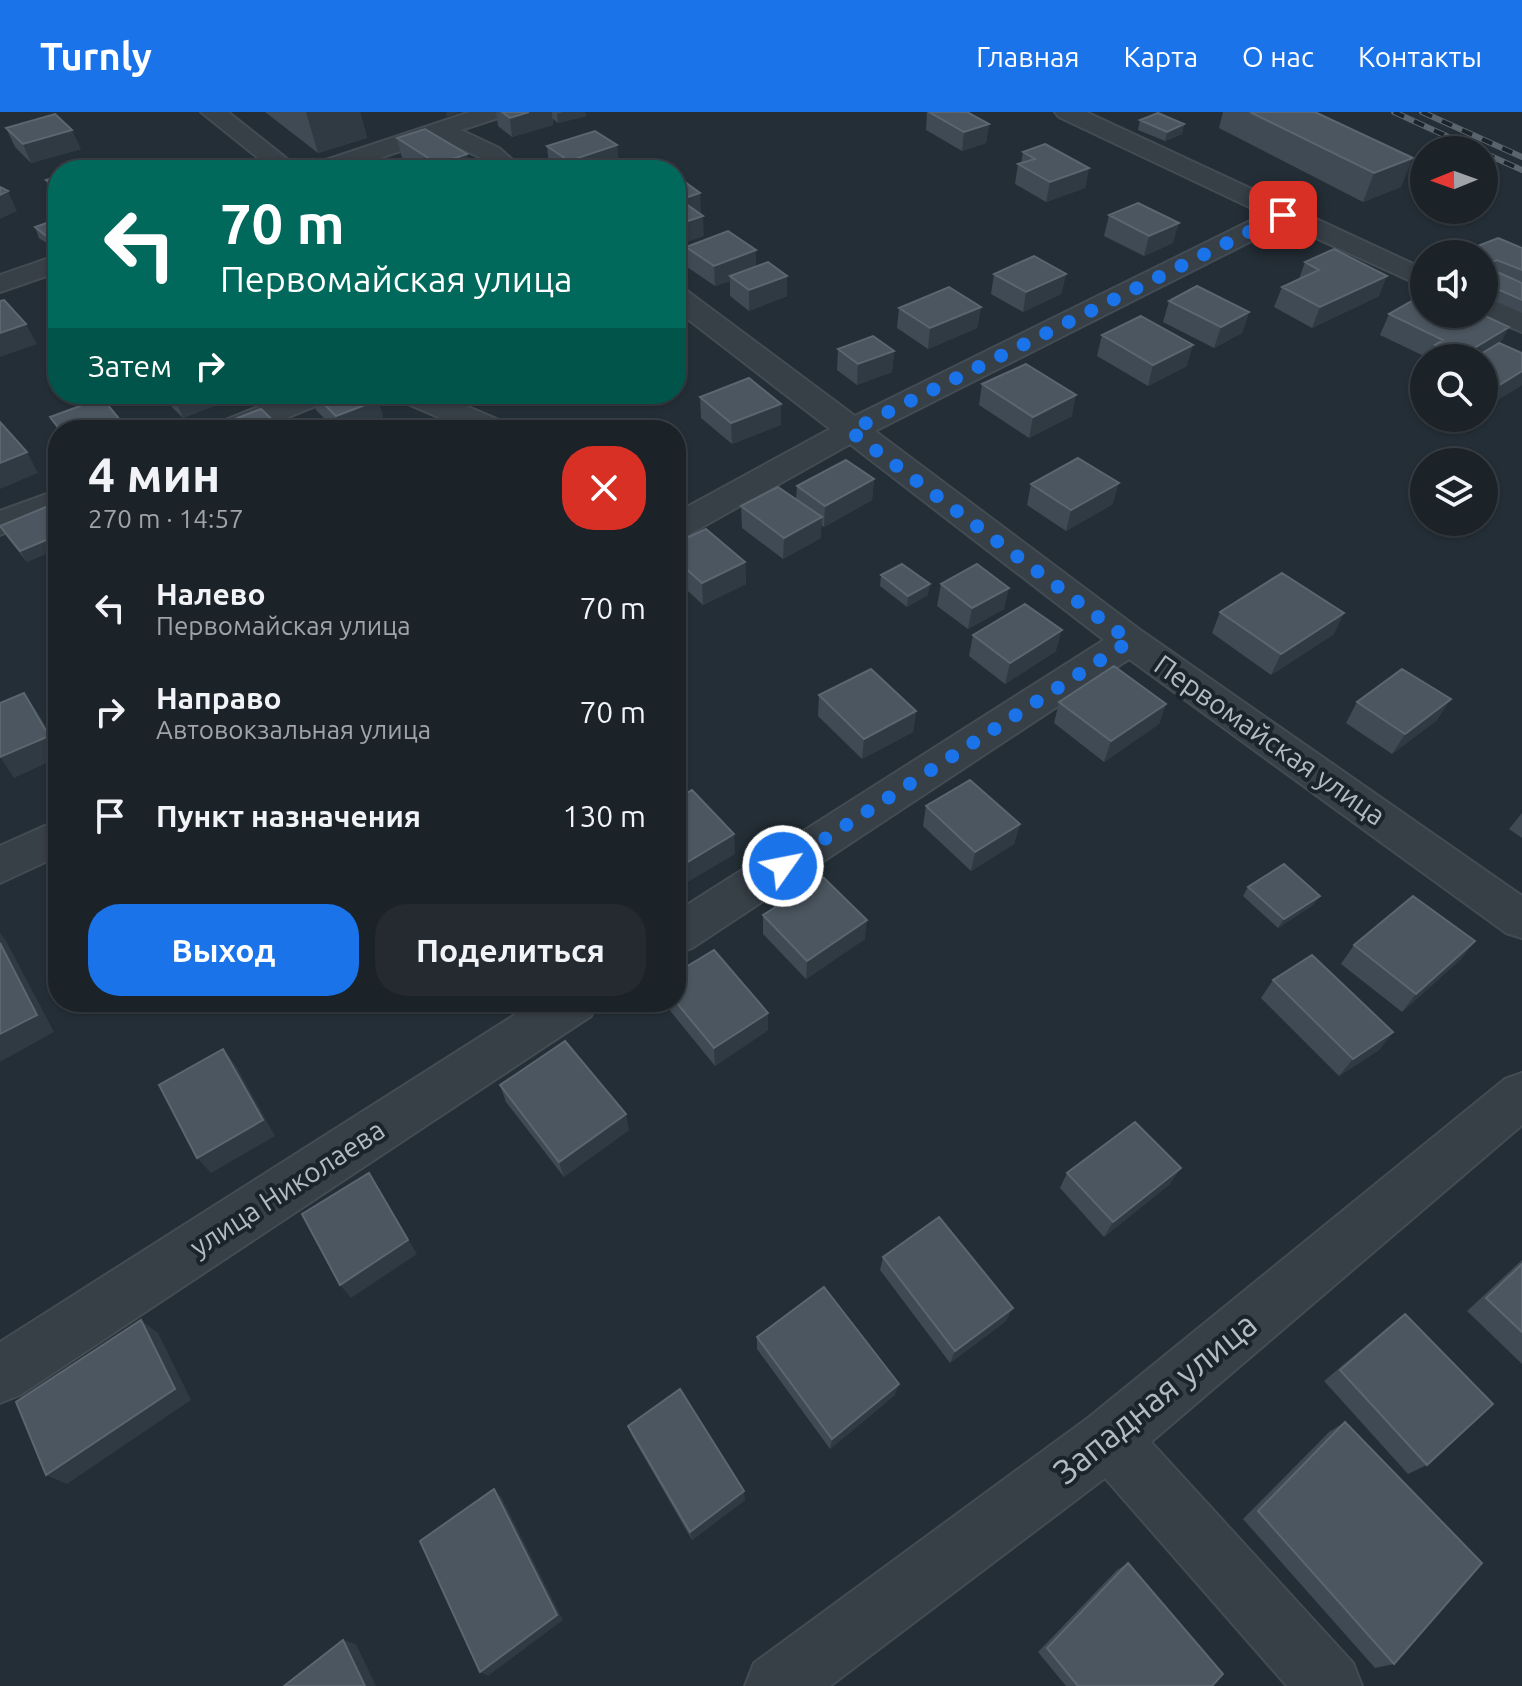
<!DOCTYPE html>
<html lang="ru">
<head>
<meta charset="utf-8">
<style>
  :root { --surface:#1b2228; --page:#242a30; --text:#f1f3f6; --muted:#a0a4a8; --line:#393f45; --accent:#1a73e8 }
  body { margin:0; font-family:Ubuntu,sans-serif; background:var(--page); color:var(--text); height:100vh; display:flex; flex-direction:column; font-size:30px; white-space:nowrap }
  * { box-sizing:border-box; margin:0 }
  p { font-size:26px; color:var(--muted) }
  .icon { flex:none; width:44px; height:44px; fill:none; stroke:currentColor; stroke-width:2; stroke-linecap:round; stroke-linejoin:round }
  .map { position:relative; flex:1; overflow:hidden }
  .details { position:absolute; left:48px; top:308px; width:638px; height:592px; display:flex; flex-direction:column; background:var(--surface); border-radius:32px; box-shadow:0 2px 6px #0004,0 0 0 2px var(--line) }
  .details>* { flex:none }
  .hud { position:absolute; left:48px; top:48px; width:638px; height:244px; border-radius:32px; box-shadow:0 2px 6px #0004,0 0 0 2px var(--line); background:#00695c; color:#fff; overflow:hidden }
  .needle { width:52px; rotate:269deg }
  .controls { position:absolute; left:1410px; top:24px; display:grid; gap:16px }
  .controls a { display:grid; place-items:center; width:88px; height:88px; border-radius:50%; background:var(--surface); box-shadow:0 2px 6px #0004,0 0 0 2px var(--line); font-size:40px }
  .pin { position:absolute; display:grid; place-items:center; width:68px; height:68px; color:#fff; margin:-34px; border-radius:16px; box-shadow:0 4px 12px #0006 }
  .me { position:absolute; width:88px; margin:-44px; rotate:57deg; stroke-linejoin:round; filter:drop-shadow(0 0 6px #0008) }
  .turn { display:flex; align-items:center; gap:28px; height:168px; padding:0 40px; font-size:36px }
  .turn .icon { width:104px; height:104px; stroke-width:2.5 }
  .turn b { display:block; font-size:56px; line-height:68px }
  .then { display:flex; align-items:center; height:76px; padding:0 40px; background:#0003; gap:16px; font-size:30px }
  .round { display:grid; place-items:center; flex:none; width:84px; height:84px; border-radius:32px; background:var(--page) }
  .overview { display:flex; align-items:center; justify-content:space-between; height:136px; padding:0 40px }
  h1 { font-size:48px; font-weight:700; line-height:60px }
  .cta { display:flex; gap:16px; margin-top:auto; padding:16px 40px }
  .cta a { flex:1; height:92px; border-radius:32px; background:var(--accent); color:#fff; font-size:32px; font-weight:700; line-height:92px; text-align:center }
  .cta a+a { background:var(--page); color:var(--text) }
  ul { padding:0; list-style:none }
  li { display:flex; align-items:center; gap:24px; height:104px; padding:0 40px }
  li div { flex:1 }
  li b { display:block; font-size:30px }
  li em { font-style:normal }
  header { display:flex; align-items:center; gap:48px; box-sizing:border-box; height:112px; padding:0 40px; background:var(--accent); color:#fff }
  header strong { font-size:38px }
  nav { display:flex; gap:44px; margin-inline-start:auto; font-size:28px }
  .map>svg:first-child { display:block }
</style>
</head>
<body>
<header>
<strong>Turnly</strong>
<nav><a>Главная</a><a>Карта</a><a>О нас</a><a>Контакты</a></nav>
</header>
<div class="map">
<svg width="1522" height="1574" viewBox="0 0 1522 1574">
  <rect width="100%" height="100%" fill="#242e36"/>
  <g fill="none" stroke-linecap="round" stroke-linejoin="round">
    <g stroke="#434b53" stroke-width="4">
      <path id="minor" d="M201,0H228L301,58H273Z
        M470,0H505L501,5L461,18L499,36L524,58H496L481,46L439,26L344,58H308L311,53Z
        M1055,0H1086L1424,157V175L1285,112L875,319L1143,520L1522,784V826L1506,821L1129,547L692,836L676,842V800L1104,528L850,332L688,423L676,426V401L830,317L676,198V176L686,178L855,304L1264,102L1059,5Z
        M58,143V160L0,180V163Z
        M1484,185L1522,200V220L1478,202H1484Z
        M290,282H332L328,289L257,318H213L218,311Z
        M397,282H438L506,311L511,318H468L401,289Z
        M58,378V400L0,423V399Z
        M58,708V744L0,771V734Z
        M535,890H597L591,904L20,1283L0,1291V1230Z
        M1522,961V1013L1151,1330L1353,1551L1362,1574H1287L1105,1366L830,1574H745L754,1551L1088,1306L1505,967Z"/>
    </g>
    <use href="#minor" fill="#373f47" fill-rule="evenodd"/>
    <g stroke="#5a646d" stroke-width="6">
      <path id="rail" d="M1394,0L1477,38
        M1422,0L1522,45
        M1484,41L1522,58"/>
    </g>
    <use href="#rail" stroke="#1c242b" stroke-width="4" stroke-dasharray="11" stroke-linecap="butt"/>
  </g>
  <path fill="#3f4a54" d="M265,0H360L367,26L318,41Z
    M496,0H585L586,4L558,11L553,7V13L512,25L498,14Z
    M927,0H967L989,12L986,31L962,39L926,18Z
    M1223,0H1315L1401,75L1363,90L1219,16Z
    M1140,8L1184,12L1182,22L1165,29L1138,18Z
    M6,16L81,37L31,51L15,35Z
    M397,26L470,58H421L402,46Z
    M617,33L618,48L634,58H555L549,54L547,34Z
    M1023,40L1089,56L1085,76L1046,90L1015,72L1018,52L1021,51Z
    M58,64V84L50,78L46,68Z
    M1109,103L1173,131L1144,144L1104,124Z
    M58,107V134L54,136L39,126L35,115Z
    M686,135L756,154L787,184L749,199L730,184V169L715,174L687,155Z
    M1522,136V201L1484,184V142H1463L1465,139Z
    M1305,150L1379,184L1312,216L1274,195L1282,175L1299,167Z
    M994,162H1066L1061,182L1023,200L991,182Z
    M1169,189L1249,200L1242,221L1214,236L1163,210Z
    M981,195L977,216L928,237L897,216L899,196Z
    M1389,202L1509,215L1500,231L1522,241V273L1484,296V246H1428L1380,223Z
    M1102,223L1187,254L1148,274L1097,244Z
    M838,237L894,239L892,260L857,273L837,258Z
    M982,272L1072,304L1029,326L979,293Z
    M159,282H215L219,292L183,306Z
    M311,282H372L378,288L384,309L361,318H336L316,298Z
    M700,285L781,313L732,332L701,306Z
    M874,367L872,388L824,415L821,413V426L783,447L742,416L741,394L796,387L797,374Z
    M1031,372L1113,392L1066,419L1027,393Z
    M58,390V436L27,450L7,425L0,414Z
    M676,431L745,450L746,472L703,493L676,468Z
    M881,463L928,483L907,495L880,474Z
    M941,472L1004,497L968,517L937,494Z
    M1220,500L1334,522L1271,563L1212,521Z
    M973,523L1056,539L1005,572L969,544Z
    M819,583L916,599L913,620L862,647L818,604Z
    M1059,590L1166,592L1159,612L1104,650L1054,611Z
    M1357,590L1437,608L1392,642L1346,611Z
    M926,694L1020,712L1014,732L971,759L923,714Z
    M1522,701V726L1509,717Z
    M1248,775L1320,784L1313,793L1278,816L1243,784Z
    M763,803L865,827L806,867L763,822Z
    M1475,829L1460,848L1402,900L1341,852L1354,833Z
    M1273,868L1393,920L1379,938L1339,964L1261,886Z
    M663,890H676L768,901V918L715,954Z
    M500,973L629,1018L564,1065L506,990Z
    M1067,1061L1170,1072L1104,1125L1060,1076Z
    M883,1145L1006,1209L950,1251L880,1158Z
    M1522,1148V1252L1467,1199Z
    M1405,1202L1427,1353L1408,1362L1324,1269L1388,1215Z
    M757,1225L895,1283L830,1337L757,1237Z
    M1345,1310L1394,1552L1375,1556L1243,1407L1329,1320Z
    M628,1314L745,1388L692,1428L632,1324Z
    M1128,1451L1212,1574H1066L1038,1540L1117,1458Z"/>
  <path fill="#2f3a43" d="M306,0H360L367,26L318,41Z
    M446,0H461L447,5Z
    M529,0H552L553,13L512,25L510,6Z
    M563,0H585L586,4L558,11L557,2Z
    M989,12L986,31L962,39L964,20Z
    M1184,12L1182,22L1165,29L1167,20Z
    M72,18L81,37L31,51L23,32Z
    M617,33L619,52L603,58H570L569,49Z
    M467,42L470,58H440L438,52Z
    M1413,46L1401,75L1363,90L1374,61Z
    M1089,56L1085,76L1046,90L1050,70Z
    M8,79L17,99L0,107V83Z
    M700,81L701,101L676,109V89Z
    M703,104L704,124L676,134V113Z
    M1179,111L1173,131L1144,144L1149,124Z
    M58,122V134L54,136L49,126Z
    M756,138V158L730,164V169L715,174L714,154Z
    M1497,148L1492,159L1484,162L1489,152Z
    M1066,162L1061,182L1023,200L1026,180Z
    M787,164V184L749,199V178Z
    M1387,164L1379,184L1312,216L1320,195Z
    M981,195L977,216L928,237L930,216Z
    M1249,200L1242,221L1214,236L1221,215Z
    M26,212L37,232L0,245V221Z
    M1509,215L1498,236L1481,246H1458Z
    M1193,233L1187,254L1148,274L1153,253Z
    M894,239L892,260L857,273L858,252Z
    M1522,259V273L1485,296L1496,275Z
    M182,282H215L219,292L183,306L174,285Z
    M1076,283L1072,304L1029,326L1033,305Z
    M378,288L384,309L361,318H341L336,304Z
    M781,292V313L732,332L731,311Z
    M121,309L125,318H95Z
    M27,340L38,361L0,377V351Z
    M874,367L872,388L824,415L825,394Z
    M1119,371L1113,392L1066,419L1071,398Z
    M822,405L821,426L783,447L784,426Z
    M58,423V436L27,450L20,439Z
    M745,450L746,472L703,493L702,471Z
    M930,472L928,483L907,495L908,484Z
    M1009,476L1004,497L968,517L972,496Z
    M1344,501L1334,522L1271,563L1281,542Z
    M1062,518L1056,539L1005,572L1010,551Z
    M24,581L38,601L58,635V646L14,666L0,645Z
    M1451,587L1437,608L1392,642L1405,622Z
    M1166,592L1159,612L1104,650L1111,629Z
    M916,599L913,620L862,647L864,627Z
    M1020,712L1014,732L971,759L975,740Z
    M734,722L735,742L676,777V757Z
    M1320,784L1313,793L1278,816L1284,807Z
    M867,808L865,827L806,867L807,849Z
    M0,821L5,827L54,920L0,950Z
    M1475,829L1460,848L1402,900L1416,882Z
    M768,901V918L715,954L714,936Z
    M1393,920L1379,938L1339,964L1353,947Z
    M223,937L236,954L275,1024L211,1061L197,1046Z
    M626,1002L629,1018L564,1065L559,1050Z
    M1181,1056L1170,1072L1104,1125L1113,1110Z
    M369,1061L417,1142L351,1186L340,1173Z
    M1013,1196L1006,1209L950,1251L955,1239Z
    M141,1208L158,1221L191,1288L67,1372L46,1363Z
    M899,1272L895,1283L830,1337L832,1327Z
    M494,1377L502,1386L563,1508L488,1564L480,1560Z
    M744,1379L745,1388L692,1428L690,1420Z
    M343,1528L356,1532L376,1574H365Z"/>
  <path fill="#4b5660" stroke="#5b6670" stroke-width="2" d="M502,0H529L510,6Z
    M929,0H967L989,12L964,20Z
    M1250,0H1315L1413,46L1374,61Z
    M1158,1L1184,12L1167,20L1140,8Z
    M55,2L72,18L23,32L6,16Z
    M425,17L467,42L438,52L397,26Z
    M595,19L617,33L569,49L547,34Z
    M1045,32L1089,56L1050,70L1018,52L1035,47L1023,40Z
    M620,48L634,58H588Z
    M155,49L164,58H125Z
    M58,64V77L46,68Z
    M685,70L700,81L676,89V73Z
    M0,75L8,79L0,83Z
    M682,89L703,104L676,113V91Z
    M1138,91L1179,111L1149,124L1109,103Z
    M58,107V122L49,126L35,115Z
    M728,119L756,138L714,154L686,135Z
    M1498,126L1522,136V158L1497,148L1489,152L1484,149V142H1470L1465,139Z
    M1334,137L1387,164L1320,195L1282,175L1319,158L1305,150Z
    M1034,144L1066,162L1026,180L994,162Z
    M768,150L787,164L749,178L730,164Z
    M1484,154L1522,171V188L1484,171Z
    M1197,174L1249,200L1221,215L1169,189Z
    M949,175L981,195L930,216L899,196Z
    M1424,182V202H1481L1509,215L1459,245L1435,233L1443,228L1389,202Z
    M4,188L26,212L0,221V189Z
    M1141,204L1193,233L1153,253L1102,223Z
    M873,224L894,239L858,252L838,237Z
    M1499,231L1522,241V259L1496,275L1484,269V246H1474Z
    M1026,252L1076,283L1033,305L982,272Z
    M749,266L781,292L731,311L700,285Z
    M314,282H372L378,288L336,304Z
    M102,286L121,309L95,318H60L50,305Z
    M261,297L283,318H224L219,313Z
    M0,310L27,340L0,351Z
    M1078,346L1119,371L1071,398L1031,372Z
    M846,348L874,367L825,394L797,374Z
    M778,375L822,405L784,426L741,394Z
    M58,390V423L20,439L0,414Z
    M706,417L745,450L702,471L676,448V431Z
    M902,452L930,472L908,484L881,463Z
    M977,452L1009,476L972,496L941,472Z
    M1282,461L1344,501L1281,542L1220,500Z
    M1025,492L1062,518L1010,551L973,523Z
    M1114,554L1166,592L1111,629L1059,590Z
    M871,557L916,599L864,627L819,583Z
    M1402,557L1451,587L1405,622L1357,590Z
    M24,581L49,624L0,645V591Z
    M970,668L1020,712L975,740L926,694Z
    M692,678L734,722L676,757V687Z
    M1284,752L1320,784L1284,807L1248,775Z
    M823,765L867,808L807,849L763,803Z
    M1413,784L1475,829L1416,882L1354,833Z
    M0,831L37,903L0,922Z
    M714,838L768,901L714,936L676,890V861Z
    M1312,843L1393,920L1353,947L1273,868Z
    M565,929L626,1002L559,1050L500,973Z
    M223,937L263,1008L197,1046L159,973Z
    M1135,1010L1181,1056L1113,1110L1067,1061Z
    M369,1061L408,1128L340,1173L302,1102Z
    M939,1105L1013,1196L955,1239L883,1145Z
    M1522,1152V1220L1486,1186Z
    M824,1175L899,1272L832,1327L757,1225Z
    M1405,1202L1493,1292L1427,1353L1340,1258Z
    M141,1208L175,1277L46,1363L16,1290Z
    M680,1277L744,1379L690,1420L628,1314Z
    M1345,1310L1482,1451L1394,1552L1258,1399Z
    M494,1377L557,1503L480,1560L420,1429Z
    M1128,1451L1223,1562L1212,1574H1078L1047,1536Z
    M343,1528L365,1574H284Z"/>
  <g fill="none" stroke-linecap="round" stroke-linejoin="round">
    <path stroke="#1a73e8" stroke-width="14" stroke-dasharray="0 25.2" d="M783,754L1130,529L850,319L1283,103"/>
  </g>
  <g text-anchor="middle" stroke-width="8" stroke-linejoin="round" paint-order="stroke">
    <g font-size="28" fill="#b2bac3" stroke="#1c242b">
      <text transform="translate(1270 628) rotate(35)" y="10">Первомайская улица</text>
      <text transform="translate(287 1076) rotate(-33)" y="10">улица Николаева</text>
    </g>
    <g font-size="34" fill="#b2bac3" stroke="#1c242b">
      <text transform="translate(1155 1286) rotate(-39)" y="12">Западная улица</text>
    </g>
  </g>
</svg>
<div class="controls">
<a><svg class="needle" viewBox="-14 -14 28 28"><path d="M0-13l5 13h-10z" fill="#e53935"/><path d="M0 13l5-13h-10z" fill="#a0a4a8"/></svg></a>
<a><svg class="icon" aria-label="sound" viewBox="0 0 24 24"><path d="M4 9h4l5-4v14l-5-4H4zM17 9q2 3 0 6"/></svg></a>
<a><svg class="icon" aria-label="search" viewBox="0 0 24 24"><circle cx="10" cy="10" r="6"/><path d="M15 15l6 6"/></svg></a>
<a><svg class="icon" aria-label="layers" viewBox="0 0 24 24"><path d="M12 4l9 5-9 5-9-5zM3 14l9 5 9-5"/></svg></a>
</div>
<div class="pin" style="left:1283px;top:103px;background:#d93025"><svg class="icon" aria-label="arrive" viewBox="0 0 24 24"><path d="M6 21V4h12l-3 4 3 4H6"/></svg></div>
<svg class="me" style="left:783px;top:754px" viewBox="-20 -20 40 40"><circle r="17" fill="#1a73e8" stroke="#fff" stroke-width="3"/><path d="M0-11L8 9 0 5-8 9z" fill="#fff"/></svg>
<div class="hud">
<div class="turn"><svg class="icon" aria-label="left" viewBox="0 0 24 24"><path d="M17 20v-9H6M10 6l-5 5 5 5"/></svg><div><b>70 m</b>Первомайская улица</div></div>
<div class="then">Затем<svg class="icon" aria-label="right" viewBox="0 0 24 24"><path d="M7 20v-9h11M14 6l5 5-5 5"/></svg></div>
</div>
<section class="details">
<div class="overview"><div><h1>4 мин</h1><p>270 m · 14:57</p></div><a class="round" style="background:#d93025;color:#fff"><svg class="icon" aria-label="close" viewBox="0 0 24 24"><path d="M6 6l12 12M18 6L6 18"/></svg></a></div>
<ul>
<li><svg class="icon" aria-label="left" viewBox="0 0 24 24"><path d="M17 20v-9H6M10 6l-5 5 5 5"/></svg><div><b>Налево</b><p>Первомайская улица</p></div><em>70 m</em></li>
<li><svg class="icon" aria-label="right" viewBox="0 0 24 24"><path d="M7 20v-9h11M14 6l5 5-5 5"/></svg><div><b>Направо</b><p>Автовокзальная улица</p></div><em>70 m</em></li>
<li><svg class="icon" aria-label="arrive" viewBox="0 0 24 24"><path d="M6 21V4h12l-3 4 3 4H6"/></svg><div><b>Пункт назначения</b></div><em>130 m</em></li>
</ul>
<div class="cta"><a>Выход</a><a>Поделиться</a></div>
</section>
</div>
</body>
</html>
